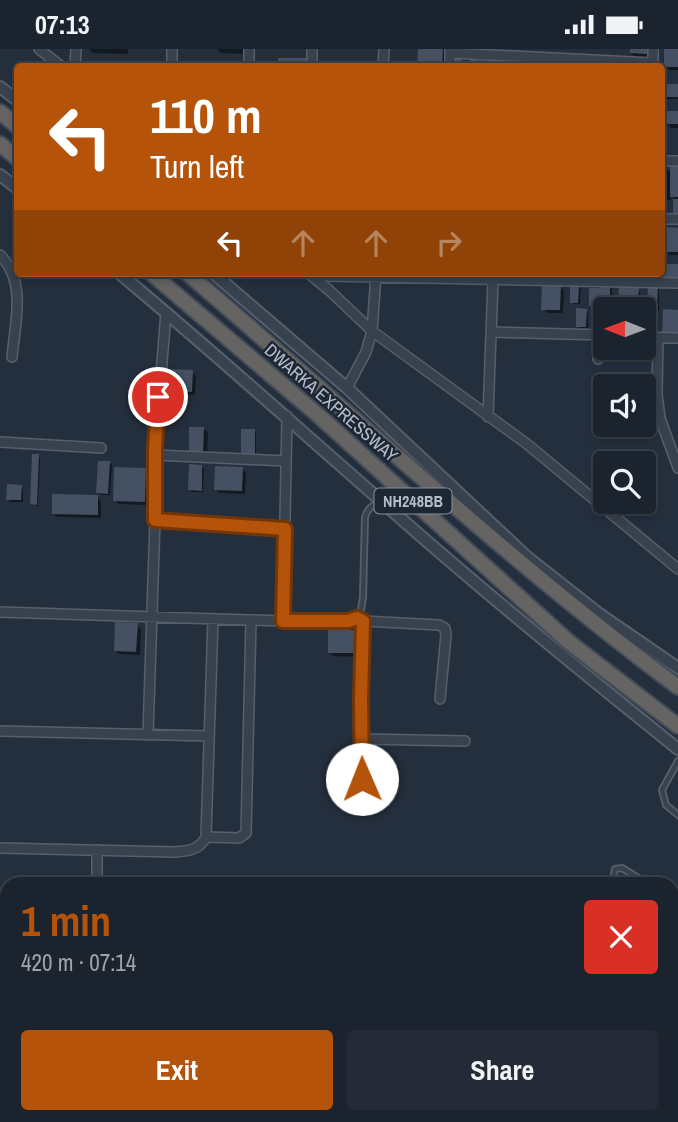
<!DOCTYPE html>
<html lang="en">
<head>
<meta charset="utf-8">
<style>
  :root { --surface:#1b232e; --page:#242b36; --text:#f1f3f6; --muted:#a0a4aa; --line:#39404a; --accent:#b45309 }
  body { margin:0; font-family:"Archivo Narrow",sans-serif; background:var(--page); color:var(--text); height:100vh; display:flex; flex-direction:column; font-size:26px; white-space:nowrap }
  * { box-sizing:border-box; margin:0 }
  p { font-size:23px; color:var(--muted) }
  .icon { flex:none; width:38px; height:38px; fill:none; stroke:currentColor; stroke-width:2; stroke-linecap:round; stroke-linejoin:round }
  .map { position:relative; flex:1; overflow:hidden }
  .panel { position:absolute; left:0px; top:828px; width:679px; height:247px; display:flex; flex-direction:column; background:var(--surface); border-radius:21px 21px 0 0; box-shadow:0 4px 10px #0003,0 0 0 2px var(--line) }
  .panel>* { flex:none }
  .top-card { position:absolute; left:14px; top:14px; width:651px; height:214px; border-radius:7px; box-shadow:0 4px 10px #0003,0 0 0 2px var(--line); background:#b45309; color:#fff; overflow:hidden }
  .needle { width:46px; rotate:271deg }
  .fabs { position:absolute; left:593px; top:248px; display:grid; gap:14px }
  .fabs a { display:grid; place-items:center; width:63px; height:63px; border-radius:7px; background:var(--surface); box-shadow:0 4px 10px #0003,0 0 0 2px var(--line); font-size:35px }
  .pin { position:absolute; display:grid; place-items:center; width:60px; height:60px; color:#fff; margin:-30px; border:4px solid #fff; border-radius:50%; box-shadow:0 2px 7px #0007 }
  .me { position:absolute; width:77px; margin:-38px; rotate:359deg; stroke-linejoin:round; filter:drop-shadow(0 0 5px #0008) }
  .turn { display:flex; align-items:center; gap:24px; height:147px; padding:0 21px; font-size:32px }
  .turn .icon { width:91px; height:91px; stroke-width:2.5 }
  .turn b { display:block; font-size:49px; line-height:60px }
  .lanes { display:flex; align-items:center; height:66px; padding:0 21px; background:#0003; justify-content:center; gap:35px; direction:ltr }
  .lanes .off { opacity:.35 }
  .round { display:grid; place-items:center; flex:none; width:74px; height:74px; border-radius:7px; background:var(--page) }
  .headline { display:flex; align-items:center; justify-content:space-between; height:119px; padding:0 21px }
  h1 { font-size:42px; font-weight:800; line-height:52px; color:var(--accent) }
  .action { display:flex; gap:14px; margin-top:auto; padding:14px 21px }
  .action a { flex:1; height:80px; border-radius:7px; background:var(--accent); color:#fff; font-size:28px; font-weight:800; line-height:80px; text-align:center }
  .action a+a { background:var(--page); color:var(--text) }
  .status { display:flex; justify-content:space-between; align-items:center; height:49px; padding:0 35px; background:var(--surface); direction:ltr }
  .status svg { height:19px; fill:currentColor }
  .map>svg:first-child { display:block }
</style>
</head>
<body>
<div class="status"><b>07:13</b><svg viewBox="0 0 49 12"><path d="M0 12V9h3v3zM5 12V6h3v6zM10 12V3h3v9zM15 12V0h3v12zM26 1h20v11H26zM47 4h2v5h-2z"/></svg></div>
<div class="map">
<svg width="678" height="1073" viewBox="0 0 678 1073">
  <rect width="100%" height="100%" fill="#242f3e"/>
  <path fill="#0007" d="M89,0H128V5L92,4Z
    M217,0H248V5L221,4Z
    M420,0H445V18H419Z
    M632,0H651V8H635L631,4Z
    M666,0H678V21H669L666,17Z
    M662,36H678V50H663Z
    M678,64V79H671L667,75Z
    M678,115V170L675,150L671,147V151H662V119H666L672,125Z
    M662,181L666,186L678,181V206H670L666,202L665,208H662Z
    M534,224H548L547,227L536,226Z
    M657,237L659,240V262L651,261L649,259Z
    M560,238L564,242L563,264H547L543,260Z
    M578,238L581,240L580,255H574L572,253Z
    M610,238L612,240V258H593L590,256Z
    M638,241L640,243V259L623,258L620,255Z
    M586,261L588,264V279H580L577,277Z
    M192,323L196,327L195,346L173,345L170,341Z
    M204,380L208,384L207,409L194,408Z
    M254,382L256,384V406H245L242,404Z
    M38,407L40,409L38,457L31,455Z
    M109,414L112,416L110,446H101L98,443Z
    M202,418L204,420L203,443H192L190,441Z
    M242,420L246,424L245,445L219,444L215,440Z
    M145,421L149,424L148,456L119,455L115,451Z
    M21,437L23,440V453H10L8,450Z
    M97,448L101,452V469L57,468L53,464Z
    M137,576L141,580L140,606L119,605L115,601Z
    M354,583L358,587V608L333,607L329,603Z"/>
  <path fill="#455162" d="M418,0H443L442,18H417Z
    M630,0H647V5L630,4Z
    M664,0H678V18H664Z
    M451,6H462V18H451Z
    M470,7H478V18H470Z
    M278,9H306V18H278Z
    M514,9H532V18H514Z
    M489,10H496V18H489Z
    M319,12L340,13V18H319Z
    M662,35H678V48H662Z
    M665,62H678V75H665Z
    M670,113H678V148H670Z
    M662,117H666L667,146H662Z
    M673,150H678V168H673Z
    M665,178L678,179V203H664Z
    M665,215H678V228H664Z
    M597,224H618V229L602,227V229H597Z
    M648,235L658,236L657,260H647Z
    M542,236H561L560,261H541Z
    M570,236H579L578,254H570Z
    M601,236H610V256L589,257V239H601Z
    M619,237L639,239L638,257L618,256Z
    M576,259L587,260L586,278H576Z
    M663,260L678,261V285L662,284Z
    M644,294H651L650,307L627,306V299H644Z
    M169,320L193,321L192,343L168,342Z
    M189,378H204L203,406L189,405Z
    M241,380H255V405H241Z
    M32,405H39L37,456L30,455Z
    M98,412H110L108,445L96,444Z
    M189,415L202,416V442L188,441Z
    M215,417L243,418L242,442L214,441Z
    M114,418L146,419L145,453L113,452Z
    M7,435L22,436L21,451H6Z
    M52,445L98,446V466L52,465Z
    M115,573L138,574L136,603L114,602Z
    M328,581H355V604H328Z"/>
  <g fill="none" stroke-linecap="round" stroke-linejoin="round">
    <g stroke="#565f6c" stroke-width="8">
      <path id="service" d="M357,569L361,561L363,549L365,468C369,457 372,457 381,454
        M678,712L662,741L666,756L678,766
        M612,835L615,820L622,819L648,835
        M672,850L678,854
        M672,960H678"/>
    </g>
    <g stroke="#565f6c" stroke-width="12">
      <path id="minor" d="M39,0L62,18
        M450,4L653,14
        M75,18L76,0
        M172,18V0
        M249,18V0
        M312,18V0
        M383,18L384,0
        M450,18V0
        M653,18V0
        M662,112H678
        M662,170H678
        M0,206C27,233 15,274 12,308
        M308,224L330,242L372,282L527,395L678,520
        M325,227L678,234
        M492,283L606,286
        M644,288L678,289
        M658,289L657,345L660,369L678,419
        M598,310L599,286
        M347,339L366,303L372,282L376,226
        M488,368L493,231
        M0,393L101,399
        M155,406L286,412
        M155,471L285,480
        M0,563L283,572H348L357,569L363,572L439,576L445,579L446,586L440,650
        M283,572L287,367
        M0,682L209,687
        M148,686L155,471V400L166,263
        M362,690L465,692
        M363,750L361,650L363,572
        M206,788L239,789L246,784L251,571
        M0,799L175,803C189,802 199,801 206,788L213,570
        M97,835V801
        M0,920H7
        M89,1068L91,1073
        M626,1068V1073
        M19,1073L20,1068
        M372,1073V1068
        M497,1073V1068"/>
    </g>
    <g stroke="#565f6c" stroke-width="14">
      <path id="tertiary" d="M0,38L18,52
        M0,126L18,140
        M119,224C208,298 293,375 380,451C476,537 577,619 678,700
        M213,224L347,339L527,508L598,564L678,619"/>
    </g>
    <g stroke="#434c59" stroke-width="18">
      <path id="trunk" d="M0,63L18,78
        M0,95L18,110
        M151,224L318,366L570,594L678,677
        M187,224C350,363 506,510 678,638"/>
    </g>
    <use href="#service" stroke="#38414e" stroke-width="4.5"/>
    <use href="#minor" stroke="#38414e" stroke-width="9"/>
    <use href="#tertiary" stroke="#38414e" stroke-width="10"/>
    <use href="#trunk" stroke="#656462" stroke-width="14"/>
  </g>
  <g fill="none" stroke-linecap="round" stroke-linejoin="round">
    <g stroke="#753606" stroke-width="18">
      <path id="route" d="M158,348L155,400V471L285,480L283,572H348L357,569L363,572L361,650L362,730"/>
    </g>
    <use href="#route" stroke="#b45309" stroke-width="12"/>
  </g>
  <g text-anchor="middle" stroke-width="5" stroke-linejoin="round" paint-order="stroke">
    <rect fill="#1d2633" stroke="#878f9c" stroke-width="2" x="374.5" y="439.5" width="77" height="25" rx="5"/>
    <g font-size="16" font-weight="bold" fill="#b4bcc9">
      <text x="413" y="458">NH248BB</text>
    </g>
    <g font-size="18" fill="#b4bcc9" stroke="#1d2633">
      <text transform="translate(331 354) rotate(41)" y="6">DWARKA EXPRESSWAY</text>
    </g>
  </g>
</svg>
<div class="fabs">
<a><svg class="needle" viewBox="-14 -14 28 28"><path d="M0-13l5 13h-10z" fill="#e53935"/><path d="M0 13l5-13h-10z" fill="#a0a4aa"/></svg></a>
<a><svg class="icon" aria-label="sound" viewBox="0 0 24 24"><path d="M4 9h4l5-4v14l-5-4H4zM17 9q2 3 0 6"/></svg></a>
<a><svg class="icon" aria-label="search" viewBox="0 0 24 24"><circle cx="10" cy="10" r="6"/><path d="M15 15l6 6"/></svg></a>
</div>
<div class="pin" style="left:158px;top:348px;background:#d93025"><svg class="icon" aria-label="arrive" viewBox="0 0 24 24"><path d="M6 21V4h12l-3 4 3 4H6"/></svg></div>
<svg class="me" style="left:362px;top:730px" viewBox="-20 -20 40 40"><circle r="19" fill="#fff"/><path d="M0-13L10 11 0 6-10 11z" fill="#b45309"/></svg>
<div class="top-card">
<div class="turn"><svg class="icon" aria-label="left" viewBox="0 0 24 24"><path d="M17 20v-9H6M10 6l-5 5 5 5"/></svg><div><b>110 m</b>Turn left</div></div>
<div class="lanes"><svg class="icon" aria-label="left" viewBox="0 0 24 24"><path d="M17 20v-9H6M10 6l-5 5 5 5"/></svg><svg class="icon off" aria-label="ahead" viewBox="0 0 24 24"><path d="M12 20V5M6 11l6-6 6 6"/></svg><svg class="icon off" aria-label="ahead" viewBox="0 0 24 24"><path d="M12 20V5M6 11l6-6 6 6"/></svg><svg class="icon off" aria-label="right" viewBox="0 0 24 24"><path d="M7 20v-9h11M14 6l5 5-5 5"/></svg></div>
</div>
<section class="panel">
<div class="headline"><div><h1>1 min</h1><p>420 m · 07:14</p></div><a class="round" style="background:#d93025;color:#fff"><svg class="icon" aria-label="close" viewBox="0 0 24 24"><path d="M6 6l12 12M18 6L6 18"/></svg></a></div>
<div class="action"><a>Exit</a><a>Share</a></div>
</section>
</div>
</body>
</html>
